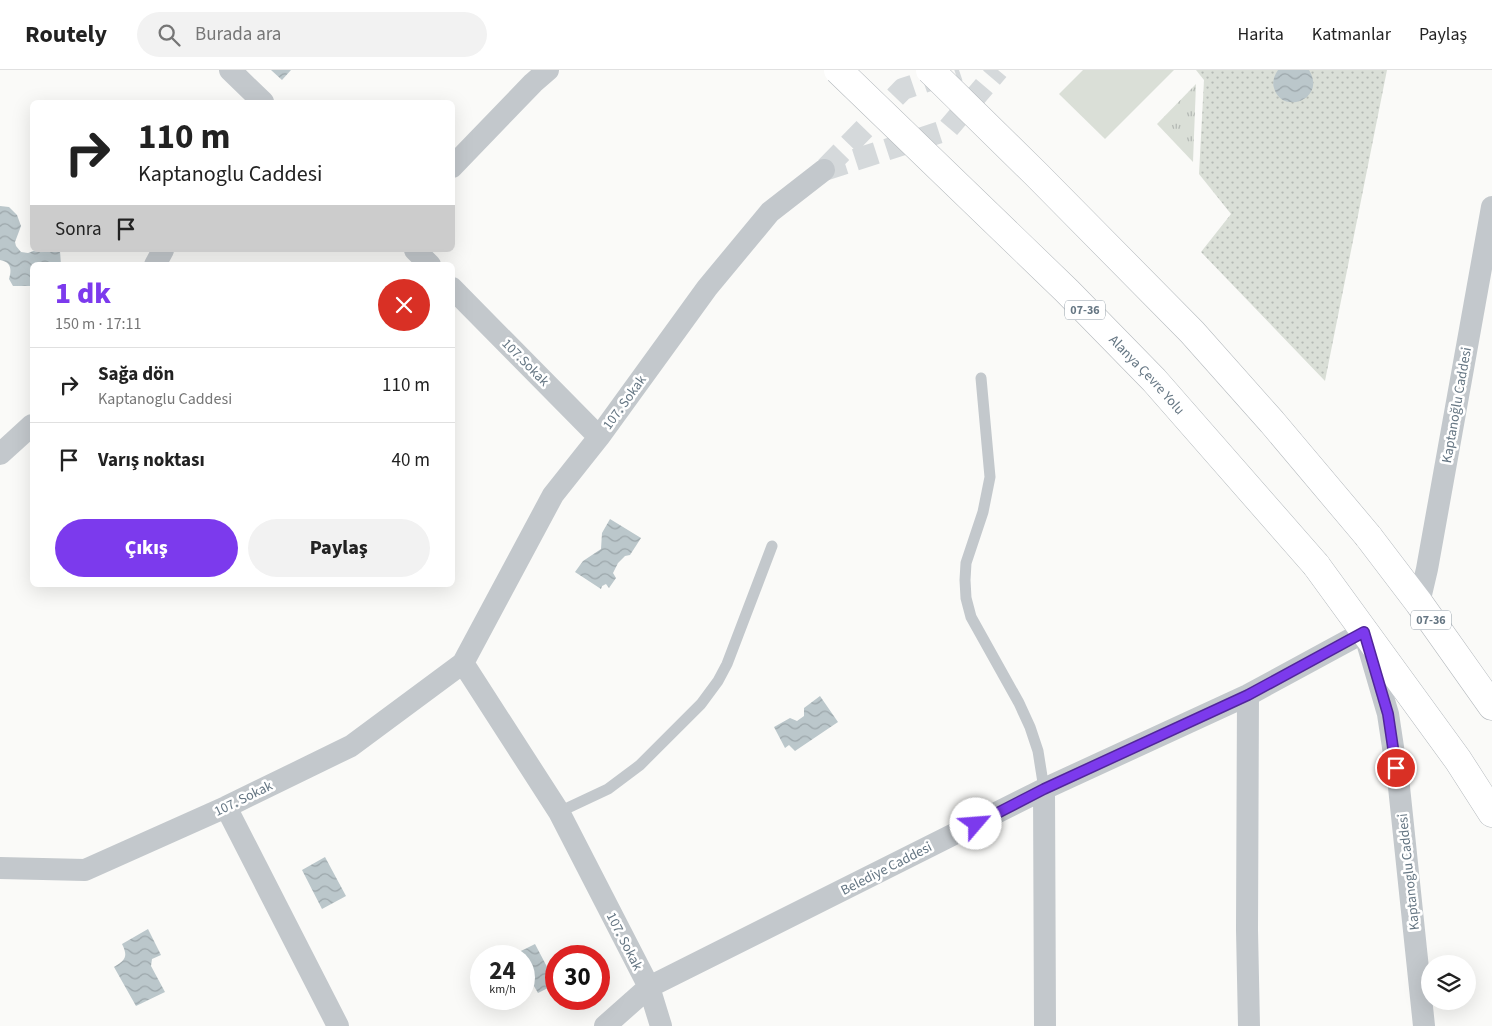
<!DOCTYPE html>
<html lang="tr">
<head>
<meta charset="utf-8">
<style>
  :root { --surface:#fff; --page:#f2f2f2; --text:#222; --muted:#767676; --line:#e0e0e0; --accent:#7c3aed }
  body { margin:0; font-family:"Source Sans 3",sans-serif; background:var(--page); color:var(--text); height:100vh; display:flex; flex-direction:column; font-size:19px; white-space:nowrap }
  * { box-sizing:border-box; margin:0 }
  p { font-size:16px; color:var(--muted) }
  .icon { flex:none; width:28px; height:28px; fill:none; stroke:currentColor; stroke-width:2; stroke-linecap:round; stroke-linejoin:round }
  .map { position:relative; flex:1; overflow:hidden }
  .sheet { position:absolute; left:30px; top:192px; width:425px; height:325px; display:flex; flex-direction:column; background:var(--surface); border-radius:8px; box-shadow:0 5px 20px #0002 }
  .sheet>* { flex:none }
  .hud { position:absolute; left:30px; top:30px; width:425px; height:152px; border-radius:8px; box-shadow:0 5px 20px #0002; background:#fff; color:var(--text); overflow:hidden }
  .fabs { position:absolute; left:1421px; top:885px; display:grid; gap:10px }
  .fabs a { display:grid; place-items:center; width:55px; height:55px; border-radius:50%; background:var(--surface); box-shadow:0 5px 20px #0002; font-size:25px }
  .speed { position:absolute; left:470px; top:875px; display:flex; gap:10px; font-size:25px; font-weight:700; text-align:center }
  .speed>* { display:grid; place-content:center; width:65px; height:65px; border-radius:50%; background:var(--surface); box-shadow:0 5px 20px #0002; line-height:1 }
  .speed small { font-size:12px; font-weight:400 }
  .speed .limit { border:8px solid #d22; background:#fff; color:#111 }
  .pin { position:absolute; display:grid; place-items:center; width:42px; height:42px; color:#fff; margin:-21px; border:2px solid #fff; border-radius:50%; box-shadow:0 1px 5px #0007 }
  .me { position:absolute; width:55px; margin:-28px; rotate:63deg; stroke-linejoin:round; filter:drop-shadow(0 0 4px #0008) }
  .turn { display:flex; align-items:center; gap:18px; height:105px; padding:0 25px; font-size:22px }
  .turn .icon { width:65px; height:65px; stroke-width:2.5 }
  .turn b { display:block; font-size:35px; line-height:42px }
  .then { display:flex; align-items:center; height:48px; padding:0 25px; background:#0003; gap:10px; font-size:19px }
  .round { display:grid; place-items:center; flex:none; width:52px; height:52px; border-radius:26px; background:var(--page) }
  .overview { display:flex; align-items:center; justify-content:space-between; height:85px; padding:0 25px }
  h1 { font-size:30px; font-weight:800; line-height:38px; color:var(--accent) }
  .action { display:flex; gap:10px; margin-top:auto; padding:10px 25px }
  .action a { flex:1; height:58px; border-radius:30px; background:var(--accent); color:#fff; font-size:20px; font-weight:800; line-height:58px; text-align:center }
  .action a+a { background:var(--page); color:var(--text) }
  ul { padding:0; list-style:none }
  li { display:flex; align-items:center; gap:15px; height:75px; padding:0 25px; border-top:1px solid var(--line) }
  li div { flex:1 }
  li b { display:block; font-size:19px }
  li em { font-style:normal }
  header { display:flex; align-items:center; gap:30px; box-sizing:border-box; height:70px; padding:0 25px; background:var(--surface); border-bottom:1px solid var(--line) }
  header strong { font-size:24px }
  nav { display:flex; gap:28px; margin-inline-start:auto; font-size:18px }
  .search { width:350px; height:45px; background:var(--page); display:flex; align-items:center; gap:12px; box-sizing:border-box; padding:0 18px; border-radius:28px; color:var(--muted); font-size:19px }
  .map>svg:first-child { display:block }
</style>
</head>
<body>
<header>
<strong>Routely</strong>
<div class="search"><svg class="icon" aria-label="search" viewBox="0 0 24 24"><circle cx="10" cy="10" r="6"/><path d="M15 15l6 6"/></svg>Burada ara</div>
<nav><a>Harita</a><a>Katmanlar</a><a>Paylaş</a></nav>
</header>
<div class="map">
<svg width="1492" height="956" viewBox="0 0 1492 956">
  <defs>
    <pattern id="grass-dots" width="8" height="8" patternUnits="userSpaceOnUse" patternTransform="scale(1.25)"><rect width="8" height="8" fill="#dadfd7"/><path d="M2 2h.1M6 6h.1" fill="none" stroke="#b4b9b4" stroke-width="1.8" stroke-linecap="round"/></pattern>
    <pattern id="park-tufts" width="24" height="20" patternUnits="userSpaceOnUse" patternTransform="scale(1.25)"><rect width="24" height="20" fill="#dadfd7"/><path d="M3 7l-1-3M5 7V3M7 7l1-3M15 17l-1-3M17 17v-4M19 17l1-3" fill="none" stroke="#b4b9b4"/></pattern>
    <pattern id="water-waves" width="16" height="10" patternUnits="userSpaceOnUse" patternTransform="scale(1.25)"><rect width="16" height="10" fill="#bbc7cb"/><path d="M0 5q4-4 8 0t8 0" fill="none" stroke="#9ca6aa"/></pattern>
  </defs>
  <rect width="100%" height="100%" fill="#fafaf8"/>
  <path fill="url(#grass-dots)" d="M1196,0H1387L1325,311L1201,182L1231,144L1199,104L1204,10Z"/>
  <path fill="url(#park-tufts)" d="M1196,14L1193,92L1157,54Z"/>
  <path fill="#dadfd7" d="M1083,0H1174L1105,69L1059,24Z"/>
  <path fill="url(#water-waves)" d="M271,0H291L282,10Z
    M1278,0H1309C1327,29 1282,46 1274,18C1272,12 1274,6 1278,0Z
    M0,136L9,137L17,145L21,156L15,172L16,176L21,182L28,183L36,180L60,181L61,195H32V216H13L9,209C12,199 11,192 0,190Z
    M610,449L641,468L630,485L625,486L618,493L613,503L616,508L609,518L606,514L602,516L601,519L575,502L583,491L601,479L602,463Z
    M820,626L838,652L795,681L789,675L785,678L774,657L790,648L797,651L804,646V638Z
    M325,787L346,826L322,839L302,800Z
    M148,859L161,885L152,889L151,896L165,922L136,936L114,897C126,890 128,886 122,874Z
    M535,874L556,914L538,923L531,911L524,915V886H511Z"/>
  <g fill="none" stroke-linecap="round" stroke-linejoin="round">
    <path stroke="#d5d9db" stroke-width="22" stroke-dasharray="22 11" stroke-linecap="butt" d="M826,98L903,19L959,0
      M824,100L947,60L998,0"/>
    <g stroke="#b4b9bd" stroke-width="29">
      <path id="trunk" d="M1368,466L1419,533L1492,636
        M1316,495L1458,690L1492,743"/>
    </g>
    <path stroke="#c3c8cc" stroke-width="11" d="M981,308L990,407L983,442L966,493L965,510L966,528L971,547L1019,633L1030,657L1038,681L1044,719
      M559,742L608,719L640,695L701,634L718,611L727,594L772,476"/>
    <path stroke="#c3c8cc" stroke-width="22" d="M230,0L263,32
      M452,97L533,13L548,0
      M415,180L430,195
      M155,195L163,180
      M452,218L599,367
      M0,384L32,355
      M1419,533L1427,499L1492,137
      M463,593L559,742L649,917L661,956
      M1248,625L1247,860L1249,956
      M1044,719L1045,956
      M226,737L338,956
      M0,798L85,800L226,737L351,676L463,593L553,425L599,367L707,218L770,142L824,100
      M605,956L649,917L1044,719L1248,625L1364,562L1388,644L1399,717L1424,956"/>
    <use href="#trunk" stroke="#fff" stroke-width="28"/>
    <g stroke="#b4b9bd" stroke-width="29" stroke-linecap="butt">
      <g id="trunk-bridge">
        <path id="s1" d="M838,0L1067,221L1154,310L1316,495"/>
        <path d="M930,0L1036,104L1192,262L1272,352L1368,466"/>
      </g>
    </g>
    <use href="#trunk-bridge" stroke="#fff" stroke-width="28"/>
  </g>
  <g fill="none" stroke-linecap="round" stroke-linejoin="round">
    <g stroke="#51269a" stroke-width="12">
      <path id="route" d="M976,754L1044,719L1248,625L1364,562L1388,644L1396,698"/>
    </g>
    <use href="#route" stroke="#7c3aed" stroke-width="9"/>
  </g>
  <g text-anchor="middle" stroke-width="5" stroke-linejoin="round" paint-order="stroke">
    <g fill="#fff" stroke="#939fa8" stroke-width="1">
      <rect x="1065" y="230.5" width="40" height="19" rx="4"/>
      <rect x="1411" y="540.5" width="40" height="19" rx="4"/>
    </g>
    <g font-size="12" font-weight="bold" fill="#657683">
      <text x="1085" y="244">07-36</text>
      <text x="1431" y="554">07-36</text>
    </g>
    <g font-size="14" fill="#657683" stroke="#fff">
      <text transform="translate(526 292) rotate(45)" y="5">107.Sokak</text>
      <text dy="5" stroke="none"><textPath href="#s1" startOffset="434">Alanya Çevre Yolu</textPath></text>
      <text transform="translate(624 332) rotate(-54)" y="5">107. Sokak</text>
      <text transform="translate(1456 335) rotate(-80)" y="5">Kaptanoğlu Caddesi</text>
      <text transform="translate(243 728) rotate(-26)" y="5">107. Sokak</text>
      <text transform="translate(886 798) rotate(-27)" y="5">Belediye Caddesi</text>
      <text transform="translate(1408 802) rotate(-96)" y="5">Kaptanoglu Caddesi</text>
      <text transform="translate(625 871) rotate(63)" y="5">107. Sokak</text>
    </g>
  </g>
</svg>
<div class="fabs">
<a><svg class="icon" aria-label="layers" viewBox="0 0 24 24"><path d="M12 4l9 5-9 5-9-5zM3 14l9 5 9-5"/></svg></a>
</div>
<div class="speed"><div>24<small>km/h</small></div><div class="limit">30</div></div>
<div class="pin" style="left:1396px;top:698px;background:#d93025"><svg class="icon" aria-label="arrive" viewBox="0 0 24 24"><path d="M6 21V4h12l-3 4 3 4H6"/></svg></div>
<svg class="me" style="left:976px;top:754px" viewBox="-20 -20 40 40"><circle r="19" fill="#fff"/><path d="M0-13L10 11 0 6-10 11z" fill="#7c3aed"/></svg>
<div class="hud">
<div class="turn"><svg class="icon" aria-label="right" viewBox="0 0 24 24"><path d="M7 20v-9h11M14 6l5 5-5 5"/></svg><div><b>110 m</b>Kaptanoglu Caddesi</div></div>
<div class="then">Sonra<svg class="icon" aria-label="arrive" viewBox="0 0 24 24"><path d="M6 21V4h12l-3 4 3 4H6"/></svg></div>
</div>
<section class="sheet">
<div class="overview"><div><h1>1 dk</h1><p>150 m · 17:11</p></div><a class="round" style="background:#d93025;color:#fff"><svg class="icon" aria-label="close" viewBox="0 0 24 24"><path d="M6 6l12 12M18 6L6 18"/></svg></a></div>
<ul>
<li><svg class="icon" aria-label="right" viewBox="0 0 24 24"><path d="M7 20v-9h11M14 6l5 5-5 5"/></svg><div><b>Sağa dön</b><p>Kaptanoglu Caddesi</p></div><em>110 m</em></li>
<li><svg class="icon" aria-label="arrive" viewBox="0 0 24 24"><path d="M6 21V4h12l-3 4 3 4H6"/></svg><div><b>Varış noktası</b></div><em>40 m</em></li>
</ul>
<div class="action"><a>Çıkış</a><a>Paylaş</a></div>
</section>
</div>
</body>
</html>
